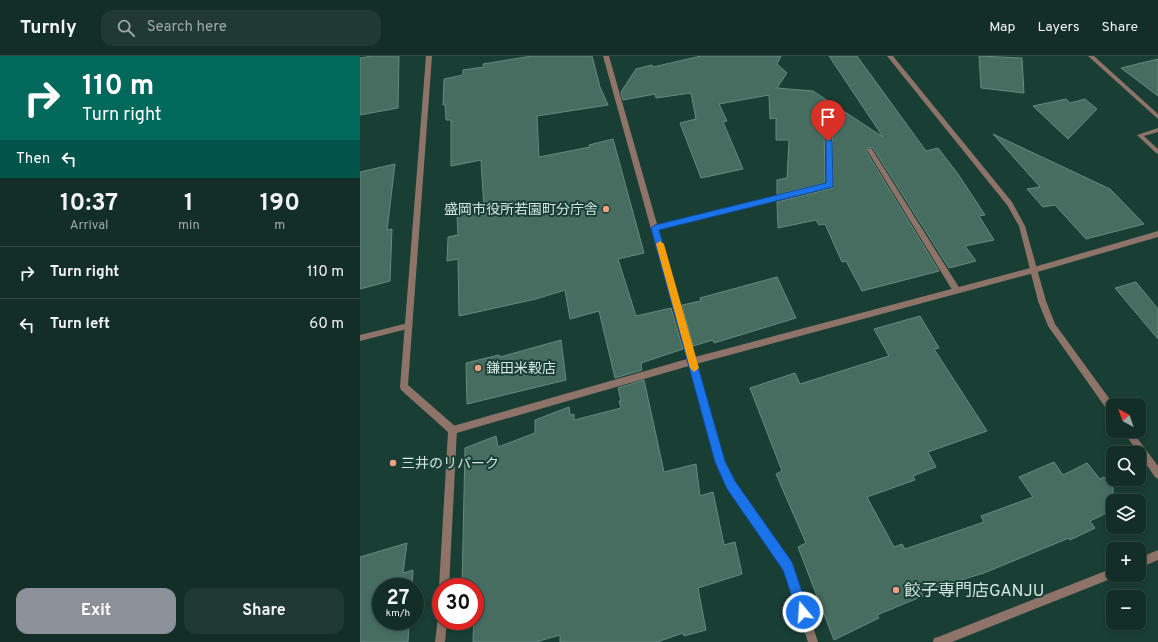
<!DOCTYPE html>
<html lang="en">
<head>
<meta charset="utf-8">
<style>
  :root { --surface:#132e27; --page:#203a33; --text:#f1f3f6; --muted:#9da8a7; --line:#324a44; --accent:#8c9099 }
  body { margin:0; font-family:Overpass,"Noto Sans JP",sans-serif; background:var(--page); color:var(--text); height:100vh; display:flex; flex-direction:column; font-size:15px; white-space:nowrap }
  * { box-sizing:border-box; margin:0 }
  p { font-size:13px; color:var(--muted) }
  .icon { flex:none; width:22px; height:22px; fill:none; stroke:currentColor; stroke-width:2; stroke-linecap:round; stroke-linejoin:round }
  .map { position:relative; flex:1; overflow:hidden }
  .panel { display:flex; flex-direction:column; background:var(--surface); width:360px }
  .panel>* { flex:none }
  .hud { background:#00695c; color:#fff; overflow:hidden }
  .needle { width:26px; rotate:320deg }
  .controls { position:absolute; left:746px; top:342px; display:grid; gap:8px }
  .controls a { display:grid; place-items:center; width:40px; height:40px; border-radius:8px; background:var(--surface); box-shadow:0 2px 6px #0003,0 0 0 1px var(--line); font-size:20px }
  .speed { position:absolute; left:12px; top:522px; display:flex; gap:8px; font-size:20px; font-weight:700; text-align:center }
  .speed>* { display:grid; place-content:center; width:52px; height:52px; border-radius:50%; background:var(--surface); box-shadow:0 2px 6px #0003,0 0 0 1px var(--line); line-height:1 }
  .speed small { font-size:10px; font-weight:400 }
  .speed .limit { border:6px solid #d22; background:#fff; color:#111 }
  .pin { position:absolute; display:grid; place-items:center; width:34px; height:34px; color:#fff; margin:-41px -17px; border-radius:50% 50% 50% 0; rotate:-45deg; box-shadow:0 0 4px #0007 }
  .pin .icon { rotate:45deg }
  .me { position:absolute; width:44px; margin:-22px; rotate:342deg; stroke-linejoin:round; filter:drop-shadow(0 0 3px #0008) }
  .turn { display:flex; align-items:center; gap:14px; height:84px; padding:0 16px; font-size:18px }
  .turn .icon { width:52px; height:52px; stroke-width:2.5 }
  .turn b { display:block; font-size:28px; line-height:34px }
  .then { display:flex; align-items:center; height:38px; padding:0 16px; background:#0003; gap:8px; font-size:15px }
  .eta { display:flex; justify-content:space-evenly; align-items:center; height:68px; text-align:center }
  .eta b { font-size:24px; font-weight:700; line-height:28px }
  .cta { display:flex; gap:8px; margin-top:auto; padding:8px 16px }
  .cta a { flex:1; height:46px; border-radius:12px; background:var(--accent); color:#fff; font-size:16px; font-weight:700; line-height:46px; text-align:center }
  .cta a+a { background:var(--page); color:var(--text) }
  ul { padding:0; list-style:none }
  li { display:flex; align-items:center; gap:12px; height:52px; padding:0 16px; border-top:1px solid var(--line) }
  li div { flex:1 }
  li b { display:block; font-size:15px }
  li em { font-style:normal }
  header { display:flex; align-items:center; gap:24px; box-sizing:border-box; height:56px; padding:0 20px; background:var(--surface); border-bottom:1px solid var(--line) }
  header strong { font-size:19px }
  nav { display:flex; gap:22px; margin-inline-start:auto; font-size:14px }
  .search { width:280px; height:36px; background:var(--page); display:flex; align-items:center; gap:10px; box-sizing:border-box; padding:0 14px; border-radius:12px; color:var(--muted); font-size:15px }
  main { display:flex; flex:1; min-height:0 }
  .map>svg:first-child { display:block }
</style>
</head>
<body>
<header>
<strong>Turnly</strong>
<div class="search"><svg class="icon" aria-label="search" viewBox="0 0 24 24"><circle cx="10" cy="10" r="6"/><path d="M15 15l6 6"/></svg>Search here</div>
<nav><a>Map</a><a>Layers</a><a>Share</a></nav>
</header>
<main>
<section class="panel">
<div class="hud">
<div class="turn"><svg class="icon" aria-label="right" viewBox="0 0 24 24"><path d="M7 20v-9h11M14 6l5 5-5 5"/></svg><div><b>110 m</b>Turn right</div></div>
<div class="then">Then<svg class="icon" aria-label="left" viewBox="0 0 24 24"><path d="M17 20v-9H6M10 6l-5 5 5 5"/></svg></div>
</div>
<div class="eta">
<div><b>10:37</b><p>Arrival</p></div>
<div><b>1</b><p>min</p></div>
<div><b>190</b><p>m</p></div>
</div>
<ul>
<li><svg class="icon" aria-label="right" viewBox="0 0 24 24"><path d="M7 20v-9h11M14 6l5 5-5 5"/></svg><div><b>Turn right</b></div><em>110 m</em></li>
<li><svg class="icon" aria-label="left" viewBox="0 0 24 24"><path d="M17 20v-9H6M10 6l-5 5 5 5"/></svg><div><b>Turn left</b></div><em>60 m</em></li>
</ul>
<div class="cta"><a>Exit</a><a>Share</a></div>
</section>
<div class="map">
<svg width="798" height="586" viewBox="0 0 798 586">
  <rect width="100%" height="100%" fill="#193e34"/>
  <path fill="#476d61" stroke="#658c7f" d="M12,0H39L38,52L0,59V2Z
    M172,0H232L240,31L248,49L177,60L179,101L230,91L229,89L253,83L284,197L258,203L276,260L311,252L323,293L281,307L282,314L255,322L239,255L210,263L205,234L176,243L99,260L98,203L87,205L88,181L98,179L97,159L124,153L121,104L91,110V64H86L85,48L83,49L84,23L103,19V14L124,11L123,8Z
    M341,0H421L417,8L427,17L417,32L453,35L523,81L469,0H497L566,95L578,92L598,118L625,159L619,160L634,184L605,190L616,205L589,212L513,92L509,91L506,95L579,215L502,235L486,205L482,206L465,168L459,169L456,164L418,172L417,146L473,132L472,69L467,67L464,70L465,127L417,139V124L427,122L429,84H416V62L410,63L409,39L359,48L367,65L363,66L383,113L341,122L320,67L336,63L331,37L296,42L295,38L263,44L261,36L276,13L292,9L293,11Z
    M619,0L662,2L664,37L621,32Z
    M798,3V40L761,12Z
    M706,43L710,47L725,43L737,53L708,83L673,50Z
    M633,78L750,133L784,168L726,183L695,149L683,151L667,133L680,131Z
    M35,108L27,174L32,173L30,225L0,233V116Z
    M417,221L436,262L354,287L353,284L333,290L322,249L341,245L340,242Z
    M776,226L798,253V283L755,232Z
    M560,260L579,292L574,293L627,375L568,396L576,411L553,420L555,424L507,441L534,491L542,488L545,493L624,466L621,460L673,441L659,421L694,406L703,419L727,407L740,423L744,421L753,432V454L730,465L735,472L710,484L709,482L624,517L561,536L563,540L517,559L519,562L474,584L438,491L446,487L416,418L422,415L390,332L435,317L440,328L529,300L514,273Z
    M201,284L206,324L107,348L106,307L139,299L140,301Z
    M284,324L304,416L336,408L340,440L353,436L364,489L375,486L382,518L338,532L346,574L324,580L323,577L297,586H200V579L176,586H113L115,531H102L105,392L136,380L138,391L175,377V364L209,351L210,359L214,358V364L261,352L259,345H261L258,332Z
    M47,487L43,517L53,514L52,531H21V565H49L48,586H0V501Z"/>
  <g fill="none" stroke-linecap="round" stroke-linejoin="round">
    <path fill="#8d7368" fill-rule="evenodd" d="M468,68L471,70L472,131L295,174H293L292,172L295,170L467,128L465,70Z
      M510,92L512,93L600,233L601,235L600,237H594L507,94Z"/>
    <path fill="#8d7368" fill-rule="evenodd" d="M243,0H249L335,301L674,211L798,175V181L674,217L336,308L364,405L374,426L432,507L458,586H448L424,514L368,432L357,409L329,310L93,378L90,377L89,374L90,371L93,370L327,303Z
      M728,0H734L798,58V63Z
      M798,72V76L784,80L798,93V98L796,97L777,79Z
      M48,267L51,268L52,270L51,272L0,285V279Z"/>
    <path fill="#8d7368" fill-rule="evenodd" d="M66,0H72L48,329L96,371L97,374L89,531H81V535L79,531L88,376L41,334L40,331Z
      M527,0H533L652,146L665,170L686,245L695,268L754,349L753,359L750,358L688,270L678,245L659,170L647,149Z
      M763,375H772L798,410V423L795,421Z
      M798,494V504L779,512V502Z
      M753,512V519H757L753,522L592,586H573L574,582L578,581Z
      M81,560V565H87L85,586H75L78,561Z"/>
  </g>
  <path fill="#1a73e8" stroke="#114b97" d="M466,83L472,85L473,131L299,174L365,405L375,425L432,506L449,556L447,560L443,562L439,560L437,556L423,514L367,433L355,406L291,172L295,169L466,127Z"/>
  <path fill="#f59e0b" d="M300,185L304,188L339,312L334,316L330,312L296,188Z"/>
  <g fill="#f2a17e" stroke="#193e34" stroke-width="1.5">
    <circle cx="246" cy="153" r="4"/>
    <circle cx="118" cy="312" r="4"/>
    <circle cx="33" cy="407" r="4"/>
    <circle cx="536" cy="534" r="4"/>
  </g>
  <g text-anchor="middle" stroke-width="4" stroke-linejoin="round" paint-order="stroke">
    <g font-size="14" fill="#d2e6df" stroke="#193e34" text-anchor="start">
      <text x="238" y="158" text-anchor="end">盛岡市役所若園町分庁舎</text>
      <text x="126" y="317">鎌田米穀店</text>
      <text x="41" y="412">三井のリパーク</text>
    </g>
    <g font-size="17" fill="#d2e6df" stroke="#193e34" text-anchor="start">
      <text x="544" y="540">餃子専門店GANJU</text>
    </g>
  </g>
</svg>
<div class="controls">
<a><svg class="needle" viewBox="-14 -14 28 28"><path d="M0-13l5 13h-10z" fill="#e53935"/><path d="M0 13l5-13h-10z" fill="#9da8a7"/></svg></a>
<a><svg class="icon" aria-label="search" viewBox="0 0 24 24"><circle cx="10" cy="10" r="6"/><path d="M15 15l6 6"/></svg></a>
<a><svg class="icon" aria-label="layers" viewBox="0 0 24 24"><path d="M12 4l9 5-9 5-9-5zM3 14l9 5 9-5"/></svg></a>
<a>+</a>
<a>−</a>
</div>
<div class="speed"><div>27<small>km/h</small></div><div class="limit">30</div></div>
<div class="pin" style="left:468px;top:85px;background:#d93025"><svg class="icon" aria-label="arrive" viewBox="0 0 24 24"><path d="M6 21V4h12l-3 4 3 4H6"/></svg></div>
<svg class="me" style="left:443px;top:556px" viewBox="-20 -20 40 40"><circle r="17" fill="#1a73e8" stroke="#fff" stroke-width="3"/><path d="M0-11L8 9 0 5-8 9z" fill="#fff"/></svg>
</div>
</main>
</body>
</html>
